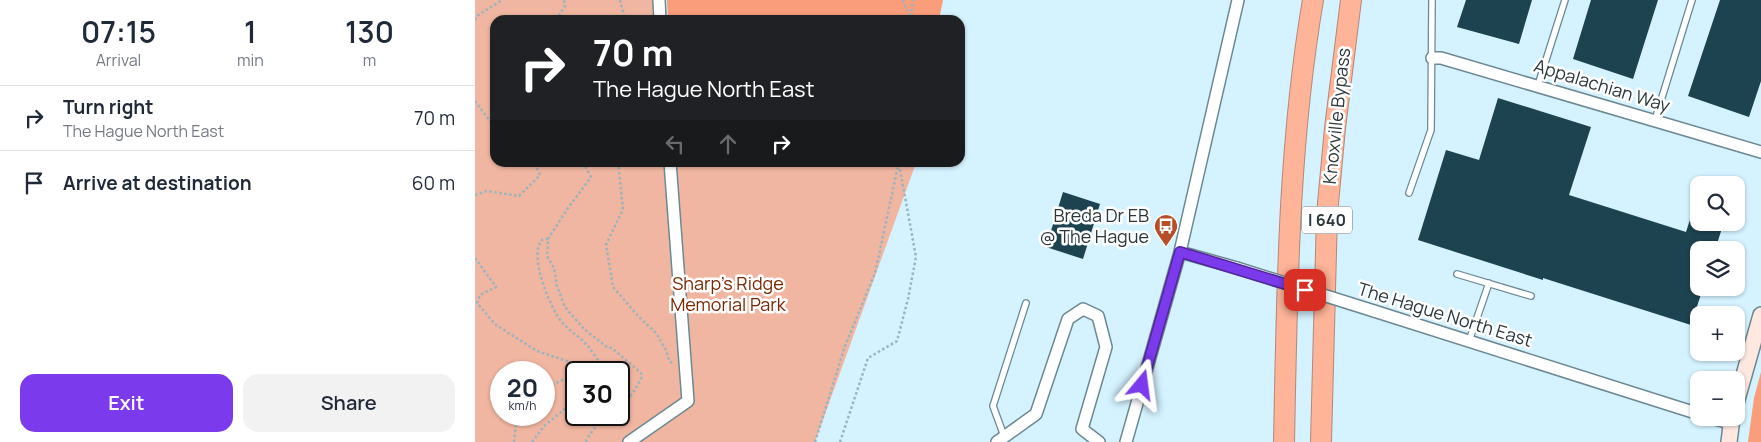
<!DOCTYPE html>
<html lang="en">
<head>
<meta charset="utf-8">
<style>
  :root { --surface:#fff; --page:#f2f2f3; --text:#1f2937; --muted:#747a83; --line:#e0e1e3; --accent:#7c3aed }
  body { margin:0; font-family:Manrope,sans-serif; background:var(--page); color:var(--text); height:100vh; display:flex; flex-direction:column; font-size:19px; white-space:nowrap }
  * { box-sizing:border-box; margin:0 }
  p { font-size:16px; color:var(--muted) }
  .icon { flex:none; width:28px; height:28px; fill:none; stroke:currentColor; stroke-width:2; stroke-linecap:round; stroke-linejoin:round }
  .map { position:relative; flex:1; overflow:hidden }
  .drawer { display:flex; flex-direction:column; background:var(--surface); width:475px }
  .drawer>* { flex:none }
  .top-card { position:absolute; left:15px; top:15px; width:475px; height:152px; border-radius:15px; box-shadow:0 1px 4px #0004; background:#202124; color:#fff; overflow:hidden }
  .buttons { position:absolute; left:1215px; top:176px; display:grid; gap:10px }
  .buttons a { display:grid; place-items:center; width:55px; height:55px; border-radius:10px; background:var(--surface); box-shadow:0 1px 4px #0004; font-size:25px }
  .speed { position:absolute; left:15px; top:361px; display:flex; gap:10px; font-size:25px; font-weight:700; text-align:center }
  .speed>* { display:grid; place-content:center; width:65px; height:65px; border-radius:50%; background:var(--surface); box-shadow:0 1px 4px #0004; line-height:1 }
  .speed small { font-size:12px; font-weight:400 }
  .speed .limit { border:2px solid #111; border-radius:8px; background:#fff; color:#111 }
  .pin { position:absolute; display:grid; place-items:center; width:42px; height:42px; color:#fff; margin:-21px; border-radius:10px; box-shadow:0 2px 8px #0006 }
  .me { position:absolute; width:55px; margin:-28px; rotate:16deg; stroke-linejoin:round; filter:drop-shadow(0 0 4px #0008) }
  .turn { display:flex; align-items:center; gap:18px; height:105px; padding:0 20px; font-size:22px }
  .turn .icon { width:65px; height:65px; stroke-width:2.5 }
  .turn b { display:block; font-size:35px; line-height:42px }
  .lanes { display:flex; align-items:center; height:48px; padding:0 20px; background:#0003; justify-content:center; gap:25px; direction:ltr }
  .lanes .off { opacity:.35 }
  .eta { display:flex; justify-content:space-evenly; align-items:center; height:85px; text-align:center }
  .eta b { font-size:30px; font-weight:600; line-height:35px }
  .action { display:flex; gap:10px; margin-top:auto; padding:10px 20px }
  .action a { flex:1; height:58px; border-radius:15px; background:var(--accent); color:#fff; font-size:20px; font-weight:600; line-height:58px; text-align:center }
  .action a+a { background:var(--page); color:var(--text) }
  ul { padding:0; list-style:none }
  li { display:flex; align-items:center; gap:15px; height:65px; padding:0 20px; border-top:1px solid var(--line) }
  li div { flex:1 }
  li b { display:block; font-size:19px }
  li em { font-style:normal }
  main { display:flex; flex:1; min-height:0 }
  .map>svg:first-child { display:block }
</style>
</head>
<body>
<main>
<section class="drawer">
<div class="eta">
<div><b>07:15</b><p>Arrival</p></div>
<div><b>1</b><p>min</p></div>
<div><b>130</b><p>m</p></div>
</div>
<ul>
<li><svg class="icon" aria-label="right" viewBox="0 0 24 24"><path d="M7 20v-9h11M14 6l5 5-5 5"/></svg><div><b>Turn right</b><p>The Hague North East</p></div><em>70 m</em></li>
<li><svg class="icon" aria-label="arrive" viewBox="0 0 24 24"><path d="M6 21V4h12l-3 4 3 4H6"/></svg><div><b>Arrive at destination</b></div><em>60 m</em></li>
</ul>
<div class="action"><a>Exit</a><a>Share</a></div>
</section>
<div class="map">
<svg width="1286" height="442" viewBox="0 0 1286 442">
  <rect width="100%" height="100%" fill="#d4f2ff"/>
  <path fill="#f1b6a1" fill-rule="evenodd" d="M0,0H185L189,20H20V162L441,163L340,442H0ZM26,372H69V415H26ZM101,372H144V415H101Z"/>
  <path fill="#fa9d7b" d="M192,0H468L464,20H193Z
    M1286,372V442H1273L1279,398Z"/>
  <path fill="#1d4250" d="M991,0H1057L1044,44L982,27Z
    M1116,0H1183L1158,79L1098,59Z
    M1245,0H1286V81L1274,117L1213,96Z
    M1023,98L1116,127L1094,195L1211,232L1221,201H1224V222H1249L1240,250H1224V288H1228L1216,325L1068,278V280L943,240L971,150L1004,160Z
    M588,192L625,204L608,259L571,247Z"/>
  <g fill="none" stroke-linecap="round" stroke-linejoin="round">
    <g stroke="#6c8893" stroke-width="8">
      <path id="lane" d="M1063,85L1090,0
        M1180,120L1217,0
        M934,193L956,130L957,0
        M982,274L1056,296
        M994,341L1014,283
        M529,436L518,406L551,303"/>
    </g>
    <g stroke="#6c8893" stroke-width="14">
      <path id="street" d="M184,0L185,20
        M957,58H966L1286,152
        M705,252L762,268
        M899,311L1224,414
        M1236,418L1255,423
        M154,442L213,401L195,162
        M522,442L561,414L593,319L608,309L623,316L631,347L607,429L624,442
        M651,442L705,252L763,0"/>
    </g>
    <g stroke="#6c8893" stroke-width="18">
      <path id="secondary" d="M1261,403L1286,315
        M1254,442L1257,418"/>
    </g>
    <g stroke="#b48878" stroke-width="22">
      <path id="highway" d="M809,442C812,295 813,146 838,0
        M846,442L852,214L860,128L876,0"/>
    </g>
    <path stroke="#9bb3bd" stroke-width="2.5" stroke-dasharray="2.5 2.5" stroke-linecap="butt" d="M145,0L150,20
      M428,0L436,20
      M436,16L438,0
      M0,20L2,16L27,0
      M81,20L90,6L89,0
      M0,101L20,128
      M108,162L116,177L93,208L73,239L72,256L79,268L82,286L90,307L109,329L132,347L137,348L166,373L167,377L158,393L144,408
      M143,162L148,209L131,245L138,287L163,316L181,333L191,350L194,361L199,364
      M0,195L12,191L44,196L65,175L59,162
      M73,239H68C52,253 75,307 86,321C93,330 104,336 112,345C119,354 125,364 133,372
      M0,258L21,287L5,295L2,303L21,325L62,351L92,361L102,372
      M69,391L74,386L101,374
      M39,442L42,415
      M57,442L69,426L101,400
      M111,442C116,430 124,423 135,415
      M340,442L370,346L400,273L423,166
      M365,442L393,358L422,341L433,299L441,257L424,164"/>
    <use href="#lane" stroke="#fff" stroke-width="5.5"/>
    <use href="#street" stroke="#fff" stroke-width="11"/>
    <use href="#secondary" stroke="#fee8e0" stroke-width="15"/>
    <use href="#highway" stroke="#fdb499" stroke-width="20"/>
    <g stroke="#6c8893" stroke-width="14" stroke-linecap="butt">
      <path id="street-bridge" d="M762,268L899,311"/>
    </g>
    <use href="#street-bridge" stroke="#fff" stroke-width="11"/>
  </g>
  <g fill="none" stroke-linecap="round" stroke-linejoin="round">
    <g stroke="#51269a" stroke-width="12">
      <path id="route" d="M667,385L705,252L830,290"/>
    </g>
    <use href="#route" stroke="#7c3aed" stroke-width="9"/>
  </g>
  <defs>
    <g id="bus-pin" transform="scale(1.25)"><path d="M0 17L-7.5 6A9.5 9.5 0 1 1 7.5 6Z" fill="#b64f27" stroke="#fff"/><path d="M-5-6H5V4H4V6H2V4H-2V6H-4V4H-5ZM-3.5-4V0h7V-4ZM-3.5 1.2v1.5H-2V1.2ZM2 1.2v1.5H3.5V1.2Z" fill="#fff"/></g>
  </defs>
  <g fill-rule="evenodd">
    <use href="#bus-pin" x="691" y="226"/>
  </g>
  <g text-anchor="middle" stroke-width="5" stroke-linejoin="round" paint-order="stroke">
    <rect fill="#fff" stroke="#6b7376" stroke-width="1" x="827" y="206.5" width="50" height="27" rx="4"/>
    <g font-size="16" font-weight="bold" fill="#2b373b">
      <text x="852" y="226">I 640</text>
    </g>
    <g font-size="18" fill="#2b373b" stroke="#fff">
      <text transform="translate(1127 86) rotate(17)" y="6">Appalachian Way</text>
      <text transform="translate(862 116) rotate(-84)" y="6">Knoxville Bypass</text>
      <text transform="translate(970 315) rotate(17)" y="6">The Hague North East</text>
    </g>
    <g font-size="18" fill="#2b373b" stroke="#fff" text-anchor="end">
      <text x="674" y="222">Breda Dr EB<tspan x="674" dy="21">@ The Hague</tspan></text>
    </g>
    <g font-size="18" fill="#782700" stroke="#fff">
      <text x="253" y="290">Sharp's Ridge<tspan x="253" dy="21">Memorial Park</tspan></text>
    </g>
  </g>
</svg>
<div class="buttons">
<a><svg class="icon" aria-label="search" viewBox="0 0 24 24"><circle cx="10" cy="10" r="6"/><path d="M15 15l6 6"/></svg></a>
<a><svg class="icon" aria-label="layers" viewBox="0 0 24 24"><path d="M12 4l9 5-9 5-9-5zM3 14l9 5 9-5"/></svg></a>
<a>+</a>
<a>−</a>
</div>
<div class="speed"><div>20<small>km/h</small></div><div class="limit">30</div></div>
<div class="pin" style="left:830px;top:290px;background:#d93025"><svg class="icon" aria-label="arrive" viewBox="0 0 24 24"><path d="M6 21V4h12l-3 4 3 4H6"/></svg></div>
<svg class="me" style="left:667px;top:385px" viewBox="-20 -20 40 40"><path d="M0-17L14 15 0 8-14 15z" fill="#7c3aed" stroke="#fff" stroke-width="4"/></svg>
<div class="top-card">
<div class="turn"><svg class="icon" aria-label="right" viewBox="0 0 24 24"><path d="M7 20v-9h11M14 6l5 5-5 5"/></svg><div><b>70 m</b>The Hague North East</div></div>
<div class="lanes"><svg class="icon off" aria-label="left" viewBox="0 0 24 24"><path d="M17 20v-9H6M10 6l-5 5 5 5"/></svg><svg class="icon off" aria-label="ahead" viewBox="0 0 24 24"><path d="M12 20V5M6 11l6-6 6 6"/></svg><svg class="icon" aria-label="right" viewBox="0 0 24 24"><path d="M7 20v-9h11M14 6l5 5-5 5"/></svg></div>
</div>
</div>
</main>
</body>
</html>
